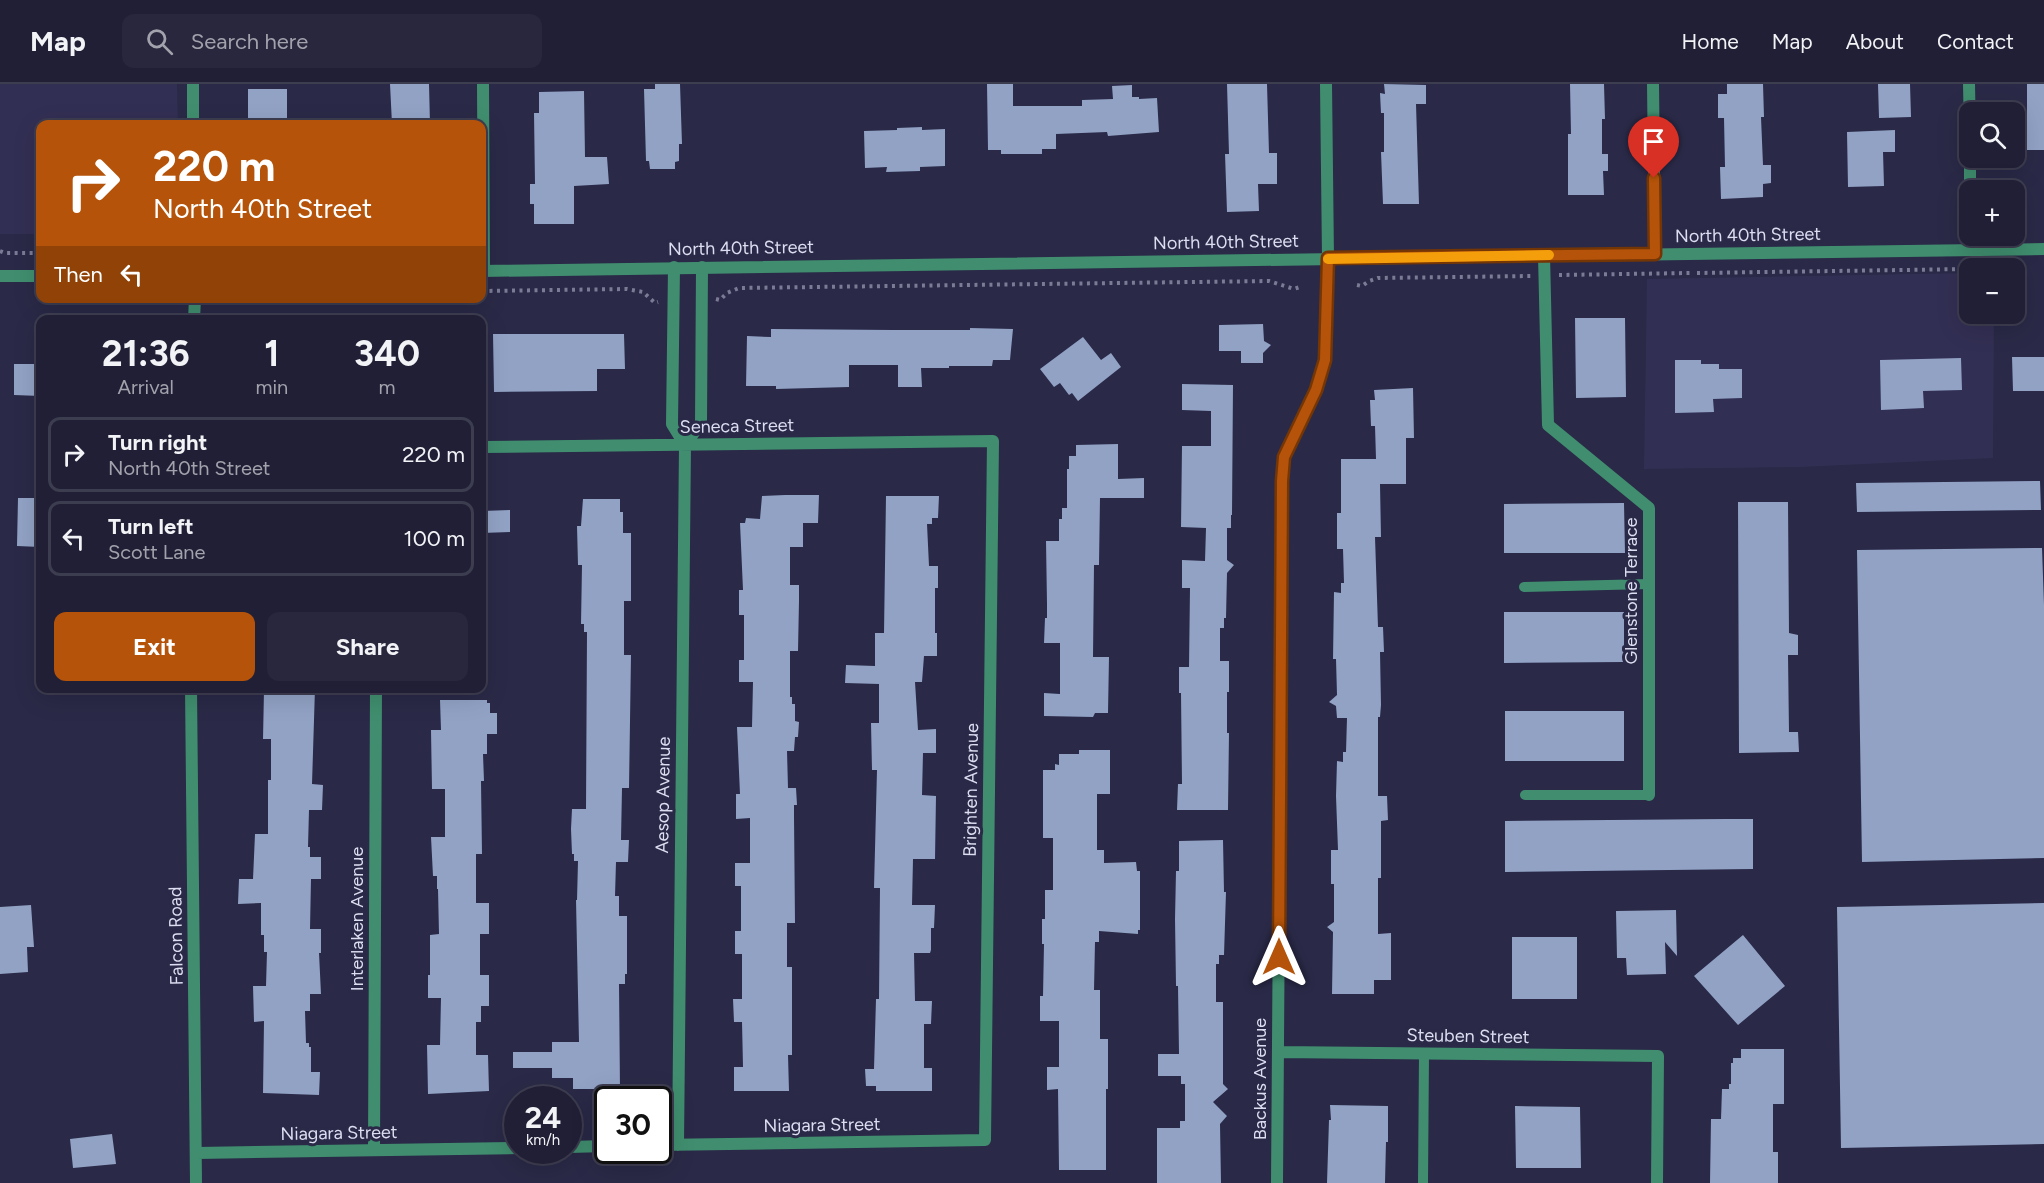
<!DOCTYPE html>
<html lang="en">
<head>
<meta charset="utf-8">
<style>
  :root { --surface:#201f35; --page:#28273d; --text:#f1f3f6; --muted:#a2a2ad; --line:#3d3d50; --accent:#b45309 }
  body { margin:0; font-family:Figtree,sans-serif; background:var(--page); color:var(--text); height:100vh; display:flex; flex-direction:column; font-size:22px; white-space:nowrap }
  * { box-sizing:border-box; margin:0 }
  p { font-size:20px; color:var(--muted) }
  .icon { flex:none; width:33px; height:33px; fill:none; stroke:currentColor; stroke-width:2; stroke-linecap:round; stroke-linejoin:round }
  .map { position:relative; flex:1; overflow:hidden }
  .drawer { position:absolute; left:36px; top:231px; width:450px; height:378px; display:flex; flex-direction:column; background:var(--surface); border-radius:12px; box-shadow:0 6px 24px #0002,0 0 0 2px var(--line) }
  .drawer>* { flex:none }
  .banner { position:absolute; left:36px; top:36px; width:450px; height:183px; border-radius:12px; box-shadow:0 6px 24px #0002,0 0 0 2px var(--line); background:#b45309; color:#fff; overflow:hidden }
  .controls { position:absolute; left:1959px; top:18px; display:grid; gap:12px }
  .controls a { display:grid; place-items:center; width:66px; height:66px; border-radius:12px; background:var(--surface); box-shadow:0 6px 24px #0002,0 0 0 2px var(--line); font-size:30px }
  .speed { position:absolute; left:504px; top:1002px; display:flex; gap:12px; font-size:30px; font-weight:700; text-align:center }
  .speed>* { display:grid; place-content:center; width:78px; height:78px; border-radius:50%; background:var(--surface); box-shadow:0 6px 24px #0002,0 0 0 2px var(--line); line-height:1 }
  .speed small { font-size:15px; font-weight:400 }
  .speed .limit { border:3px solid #111; border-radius:9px; background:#fff; color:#111 }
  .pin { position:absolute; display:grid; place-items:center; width:51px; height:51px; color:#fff; margin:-62px -26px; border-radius:50% 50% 50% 0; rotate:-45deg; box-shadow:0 0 6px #0007 }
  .pin .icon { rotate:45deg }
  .me { position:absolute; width:66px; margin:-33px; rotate:0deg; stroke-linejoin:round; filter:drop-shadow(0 0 4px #0008) }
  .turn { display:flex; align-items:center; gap:21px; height:126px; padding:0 18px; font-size:27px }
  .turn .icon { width:78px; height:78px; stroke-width:2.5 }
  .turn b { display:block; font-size:42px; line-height:51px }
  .then { display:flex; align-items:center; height:57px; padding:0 18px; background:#0003; gap:12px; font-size:22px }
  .eta { display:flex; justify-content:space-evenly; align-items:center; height:102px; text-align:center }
  .eta b { font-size:36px; font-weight:700; line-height:42px }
  .button { display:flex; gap:12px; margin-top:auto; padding:12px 18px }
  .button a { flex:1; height:69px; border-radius:12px; background:var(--accent); color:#fff; font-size:24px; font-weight:700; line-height:69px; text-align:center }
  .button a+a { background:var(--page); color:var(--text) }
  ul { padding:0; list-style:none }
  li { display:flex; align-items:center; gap:18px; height:75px; margin:0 12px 9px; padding:0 6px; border:3px solid var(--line); border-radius:12px }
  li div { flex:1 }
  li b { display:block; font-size:22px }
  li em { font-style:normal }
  header { display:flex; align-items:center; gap:36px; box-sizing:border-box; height:84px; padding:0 30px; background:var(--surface); border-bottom:2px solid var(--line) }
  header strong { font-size:28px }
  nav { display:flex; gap:33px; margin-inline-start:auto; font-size:21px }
  .search { width:420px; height:54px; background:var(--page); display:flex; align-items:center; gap:15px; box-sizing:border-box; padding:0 21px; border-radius:12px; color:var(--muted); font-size:22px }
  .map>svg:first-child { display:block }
</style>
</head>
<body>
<header>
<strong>Map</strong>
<div class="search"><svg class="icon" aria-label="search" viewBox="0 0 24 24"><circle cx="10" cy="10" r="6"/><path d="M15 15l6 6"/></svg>Search here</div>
<nav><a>Home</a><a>Map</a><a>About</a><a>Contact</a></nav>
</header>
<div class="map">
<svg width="2044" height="1099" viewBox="0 0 2044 1099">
  <rect width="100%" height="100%" fill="#2a2947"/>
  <path fill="#322f54" d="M0,0H177L178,40H40V150H0Z
    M1969,189L1970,230H1994L1993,374L1801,383L1644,385L1647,195Z"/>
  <path fill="#91a2c5" d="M390,0H429L430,40H392Z
    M655,0H680L682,60H679V77L675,78V85H650L649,77H646L644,5H655Z
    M987,0H1013V22H1082V16L1113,15L1112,2L1132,1V13H1139V15L1157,14L1159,48L1108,52L1107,48L1056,50V65H1042V70H1001V66H988Z
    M1227,0H1267L1269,69H1277V100H1258L1259,127L1227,128L1225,70H1229Z
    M1384,0L1426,1V20H1416L1419,120H1383L1381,68H1384V29H1381L1380,9L1385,10Z
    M1570,0H1604L1605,35H1602V70H1608V87H1603L1604,111H1568V50H1571Z
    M1727,0H1763L1764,33H1761L1763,81H1771V99L1763,100V113L1721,115L1720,83H1725L1724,34H1718V10H1727Z
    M1878,0H1910L1911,33L1879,34Z
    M2027,0H2044V66H2021V45H2027Z
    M248,5H287V40H248Z
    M584,7L585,73H607L609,100L574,102V140H534V120H530V100H535L534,29H539V8Z
    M922,43V46L945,45V82L920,83V87L886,88L887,83L865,84L864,47L897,46V44Z
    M1895,46V68H1883L1884,102L1848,103L1847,48Z
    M1575,234H1625L1626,313L1576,314Z
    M1263,240L1264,257L1271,261L1263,269V279H1241V267H1219V241Z
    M970,244L1013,245L1010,276H993L992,282H949V284H921L922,303H898V281H849V303L776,305V302H746L747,252L771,253V245L893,246H970Z
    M493,250H624L625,285H597V307L494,308Z
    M1083,253L1101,276L1111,269L1121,283L1078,317L1072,309L1069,311L1060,299L1054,303L1040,285Z
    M2012,273H2044V307H2013Z
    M1961,274L1962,306L1923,307L1924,324L1881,326L1880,276Z
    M1675,276H1701V280H1719V285H1742V314L1713,315L1714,328L1675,329Z
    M14,280H40V312L14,311Z
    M1182,300L1233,301L1232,431H1231V444H1227V476L1234,481L1227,489L1226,534H1224V544H1220V577H1229V608H1227V649H1229L1228,726H1177L1178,700H1182L1181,609H1179V583H1189L1190,504H1182V476L1205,477L1206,444L1181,443L1182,362H1211V327L1182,326Z
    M1413,304L1414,354H1406V400H1380L1381,453H1375L1378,543H1383L1384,568H1380L1381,621L1380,633H1378V712H1387L1388,736L1381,737V794H1378V850L1391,849V896H1374V910H1332L1333,848L1327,843L1334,838V800H1331V766H1338L1336,712L1337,677L1343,678V668H1346L1347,634H1337L1336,622L1329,618L1337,611L1336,575H1333L1334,508L1341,509V499H1344L1343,465H1337V429H1341V375H1376L1375,342H1371L1370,316H1375L1374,306Z
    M1118,360V395L1144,394V414H1100L1099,481H1094L1093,573H1109L1108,629H1095L1093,633L1044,632V609L1060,610V559H1044L1045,534H1047V520L1046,457H1059V435H1062V424H1067V385H1069V372H1076V361Z
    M2040,397L2041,426L1857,428L1856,399Z
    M785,411H819L818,439H803V463H790V501H799V517L798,567H790V613H792V620H795V637L799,638L798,653H795L794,667H787L788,704H796L797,721H794V732L795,839H787V883H792V971H788L789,1007H734V983H743L742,938H734L733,915H742V870H735V847H741V802H735V779H750V734L736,735V710H740L737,643H752L753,598H739V576H744V531H739V506H743L740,439H745L746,434L760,435L762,412Z
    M886,412H939L938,434H932V440H927L929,482H938V504H935V549H937V572H924L922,598H915L918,646L936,645V669H923L922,711L936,712L935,775H913L912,821H935L934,844H931V866L930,869H914L915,917H932L931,940H924V984H932V1007H876V1002H866L865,985H874L876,915H879L880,804H874L877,686H872L871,639H879V600L845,599L846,581L875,582V549H884Z
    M18,414H40V463L17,462Z
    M583,415H620V428H623V449H631V517H624V571H631L629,704H622L621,756H629L628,778H616L615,812H619V832H627V890H625V900H619L620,1005H573V994H552V984H513V968H552V958H579L576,816H577L578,777H574V770H572L571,745L572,725H586L587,548H584V540H581L582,481H578L577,442H581Z
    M1738,418H1788L1789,549L1798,551V571H1788L1789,648H1798L1799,668L1739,669Z
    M1624,419L1625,469H1504V420Z
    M510,426V448L482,449V427Z
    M2042,464L2044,521V774L1862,778L1857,466Z
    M1504,528H1624V578L1504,579Z
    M273,604H315L312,700L323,701L322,726H309L308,763H310V773H321V795H311L310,845H321V869H319L321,910H310V927H305L306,959H309V963H311V988H320L319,1011L263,1009L264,937L254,938L253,902H266L267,868H264V851H261V819L238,820L239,795H253L255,750H268V696H271V655H263L264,606H273Z
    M440,616H487V619H490V629H497V650H487V670H483L484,697H481L482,770H476V819H489V850H480V891H489V922H481V938H476V971H488L489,1007L428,1010L427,961H440L441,914H428V891H430V851L439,850L438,805H437V792H433L431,753H445V705H432L431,646H441Z
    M1505,627H1624V677H1505Z
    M1079,666H1110V710H1097V766H1104V779L1136,778L1137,787H1140V846H1138V850L1099,847V858H1095L1094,906H1100V955H1108V1005H1106V1086H1059L1058,1005L1047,1006V983H1059V937H1040V912H1043L1044,860H1042V835H1045V806H1053V754H1043V686H1055V680L1059,681V670H1079Z
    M1725,735H1753V785L1505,788V737Z
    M1223,756L1224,808H1226L1224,871H1219V880H1216V918H1223V1000L1228,1005L1213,1018L1227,1032L1220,1040L1221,1099H1157V1044H1180V1037H1185V1000H1181V992H1158V970H1179L1178,902H1176L1175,835L1176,787H1179V757Z
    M2044,819V1060L1841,1064L1837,823Z
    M31,821L34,863H27L28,888L0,890V823Z
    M1676,826L1677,872L1665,858L1666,890L1627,891L1626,874H1617L1616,827Z
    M1743,851L1785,902L1738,941L1694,892Z
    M1512,853H1577V915H1512Z
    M1741,965H1784V1020H1773V1068H1778V1099H1710L1711,1035H1721L1722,1005H1729V1000H1731V979H1733V974H1741Z
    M1330,1021L1388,1022V1058H1386L1385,1099H1327L1329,1036H1331Z
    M1515,1022L1580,1023L1581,1084H1516Z
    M112,1050L116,1080L73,1084L70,1055Z"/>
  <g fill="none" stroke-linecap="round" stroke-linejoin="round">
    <path stroke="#7c7b95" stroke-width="4" stroke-dasharray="3 4.5" stroke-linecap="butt" d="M0,167L5,169H40
      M1697,189L1970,185
      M1559,191L1690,189
      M1357,201L1362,202L1369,197L1378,194L1531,192
      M482,207L627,205L643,208L655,219L658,218
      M172,214V217L181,216
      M716,215L720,216L727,209L739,204L1269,197L1294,205L1300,203"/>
    <path stroke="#408e6f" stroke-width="10" d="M1524,503L1649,500
      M1525,711H1649
      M1423,1099L1424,969"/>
    <path stroke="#408e6f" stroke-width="12" d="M193,0V40
      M483,0L484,187
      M1653,0L1655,170
      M1969,0L1970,51
      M1970,74V106
      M1970,152L1971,166
      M1544,171L1548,341L1649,424V711
      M674,183L672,340L685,361L678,1061
      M194,236L195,214
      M685,361L701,339L702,183
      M482,363L993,357L985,1056L658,1061
      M191,604L196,1099
      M1278,968L1658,972L1657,1099
      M568,1063L608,1062
      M374,1066L376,604
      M197,1069L518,1064
      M1277,1099L1282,397L1284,373L1316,306L1325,276L1328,174"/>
    <path stroke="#408e6f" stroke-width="12" d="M1326,0L1328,174
      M482,187L2044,165
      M0,192H40"/>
  </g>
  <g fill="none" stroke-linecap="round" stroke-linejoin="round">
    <g stroke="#753606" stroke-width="15">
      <path id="route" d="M1279,873L1282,397L1284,373L1316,306L1325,276L1328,174L1655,170L1654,94"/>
    </g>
    <use href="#route" stroke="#b45309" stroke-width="10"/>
    <path stroke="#f59e0b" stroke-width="10" d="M1328,175L1549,171"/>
  </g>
  <g text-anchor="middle" stroke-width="6" stroke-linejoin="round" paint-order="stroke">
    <g font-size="18" fill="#dcddf1" stroke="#2a2947">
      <text transform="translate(1748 151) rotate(-1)" y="6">North 40th Street</text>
      <text transform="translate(1226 158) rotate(-1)" y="6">North 40th Street</text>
      <text transform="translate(741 164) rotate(-1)" y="6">North 40th Street</text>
      <text transform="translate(737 342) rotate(-1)" y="6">Seneca Street</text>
      <text transform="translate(1631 507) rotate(-90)" y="6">Glenstone Terrace</text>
      <text transform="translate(971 706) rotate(-89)" y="6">Brighten Avenue</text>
      <text transform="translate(663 711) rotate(-89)" y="6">Aesop Avenue</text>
      <text transform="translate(357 835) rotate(-90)" y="6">Interlaken Avenue</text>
      <text transform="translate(176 852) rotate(-91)" y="6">Falcon Road</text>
      <text transform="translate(1468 952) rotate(1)" y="6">Steuben Street</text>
      <text transform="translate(1260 995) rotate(-90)" y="6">Backus Avenue</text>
      <text transform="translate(822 1041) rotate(-1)" y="6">Niagara Street</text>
      <text transform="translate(339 1049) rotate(-1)" y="6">Niagara Street</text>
    </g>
  </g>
</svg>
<div class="controls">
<a><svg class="icon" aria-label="search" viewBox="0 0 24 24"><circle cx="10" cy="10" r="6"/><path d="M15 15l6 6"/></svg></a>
<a>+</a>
<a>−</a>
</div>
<div class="speed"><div>24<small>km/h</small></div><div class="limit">30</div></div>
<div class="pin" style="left:1654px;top:94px;background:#d93025"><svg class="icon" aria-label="arrive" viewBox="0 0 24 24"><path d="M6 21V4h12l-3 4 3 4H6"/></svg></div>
<svg class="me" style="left:1279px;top:873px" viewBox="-20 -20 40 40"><path d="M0-17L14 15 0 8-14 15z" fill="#b45309" stroke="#fff" stroke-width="4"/></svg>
<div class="banner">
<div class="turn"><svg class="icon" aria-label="right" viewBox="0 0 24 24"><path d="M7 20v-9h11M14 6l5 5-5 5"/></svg><div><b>220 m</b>North 40th Street</div></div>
<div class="then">Then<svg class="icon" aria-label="left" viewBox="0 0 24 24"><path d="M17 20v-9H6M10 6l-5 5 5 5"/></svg></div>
</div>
<section class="drawer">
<div class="eta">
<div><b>21:36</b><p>Arrival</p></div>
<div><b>1</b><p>min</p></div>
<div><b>340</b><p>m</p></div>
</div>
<ul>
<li><svg class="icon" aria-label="right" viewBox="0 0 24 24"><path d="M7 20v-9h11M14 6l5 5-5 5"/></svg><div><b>Turn right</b><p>North 40th Street</p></div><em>220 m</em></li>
<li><svg class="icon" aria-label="left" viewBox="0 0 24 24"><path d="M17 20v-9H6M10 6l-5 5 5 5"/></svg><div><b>Turn left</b><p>Scott Lane</p></div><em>100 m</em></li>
</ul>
<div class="button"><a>Exit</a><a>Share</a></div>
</section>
</div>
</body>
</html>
